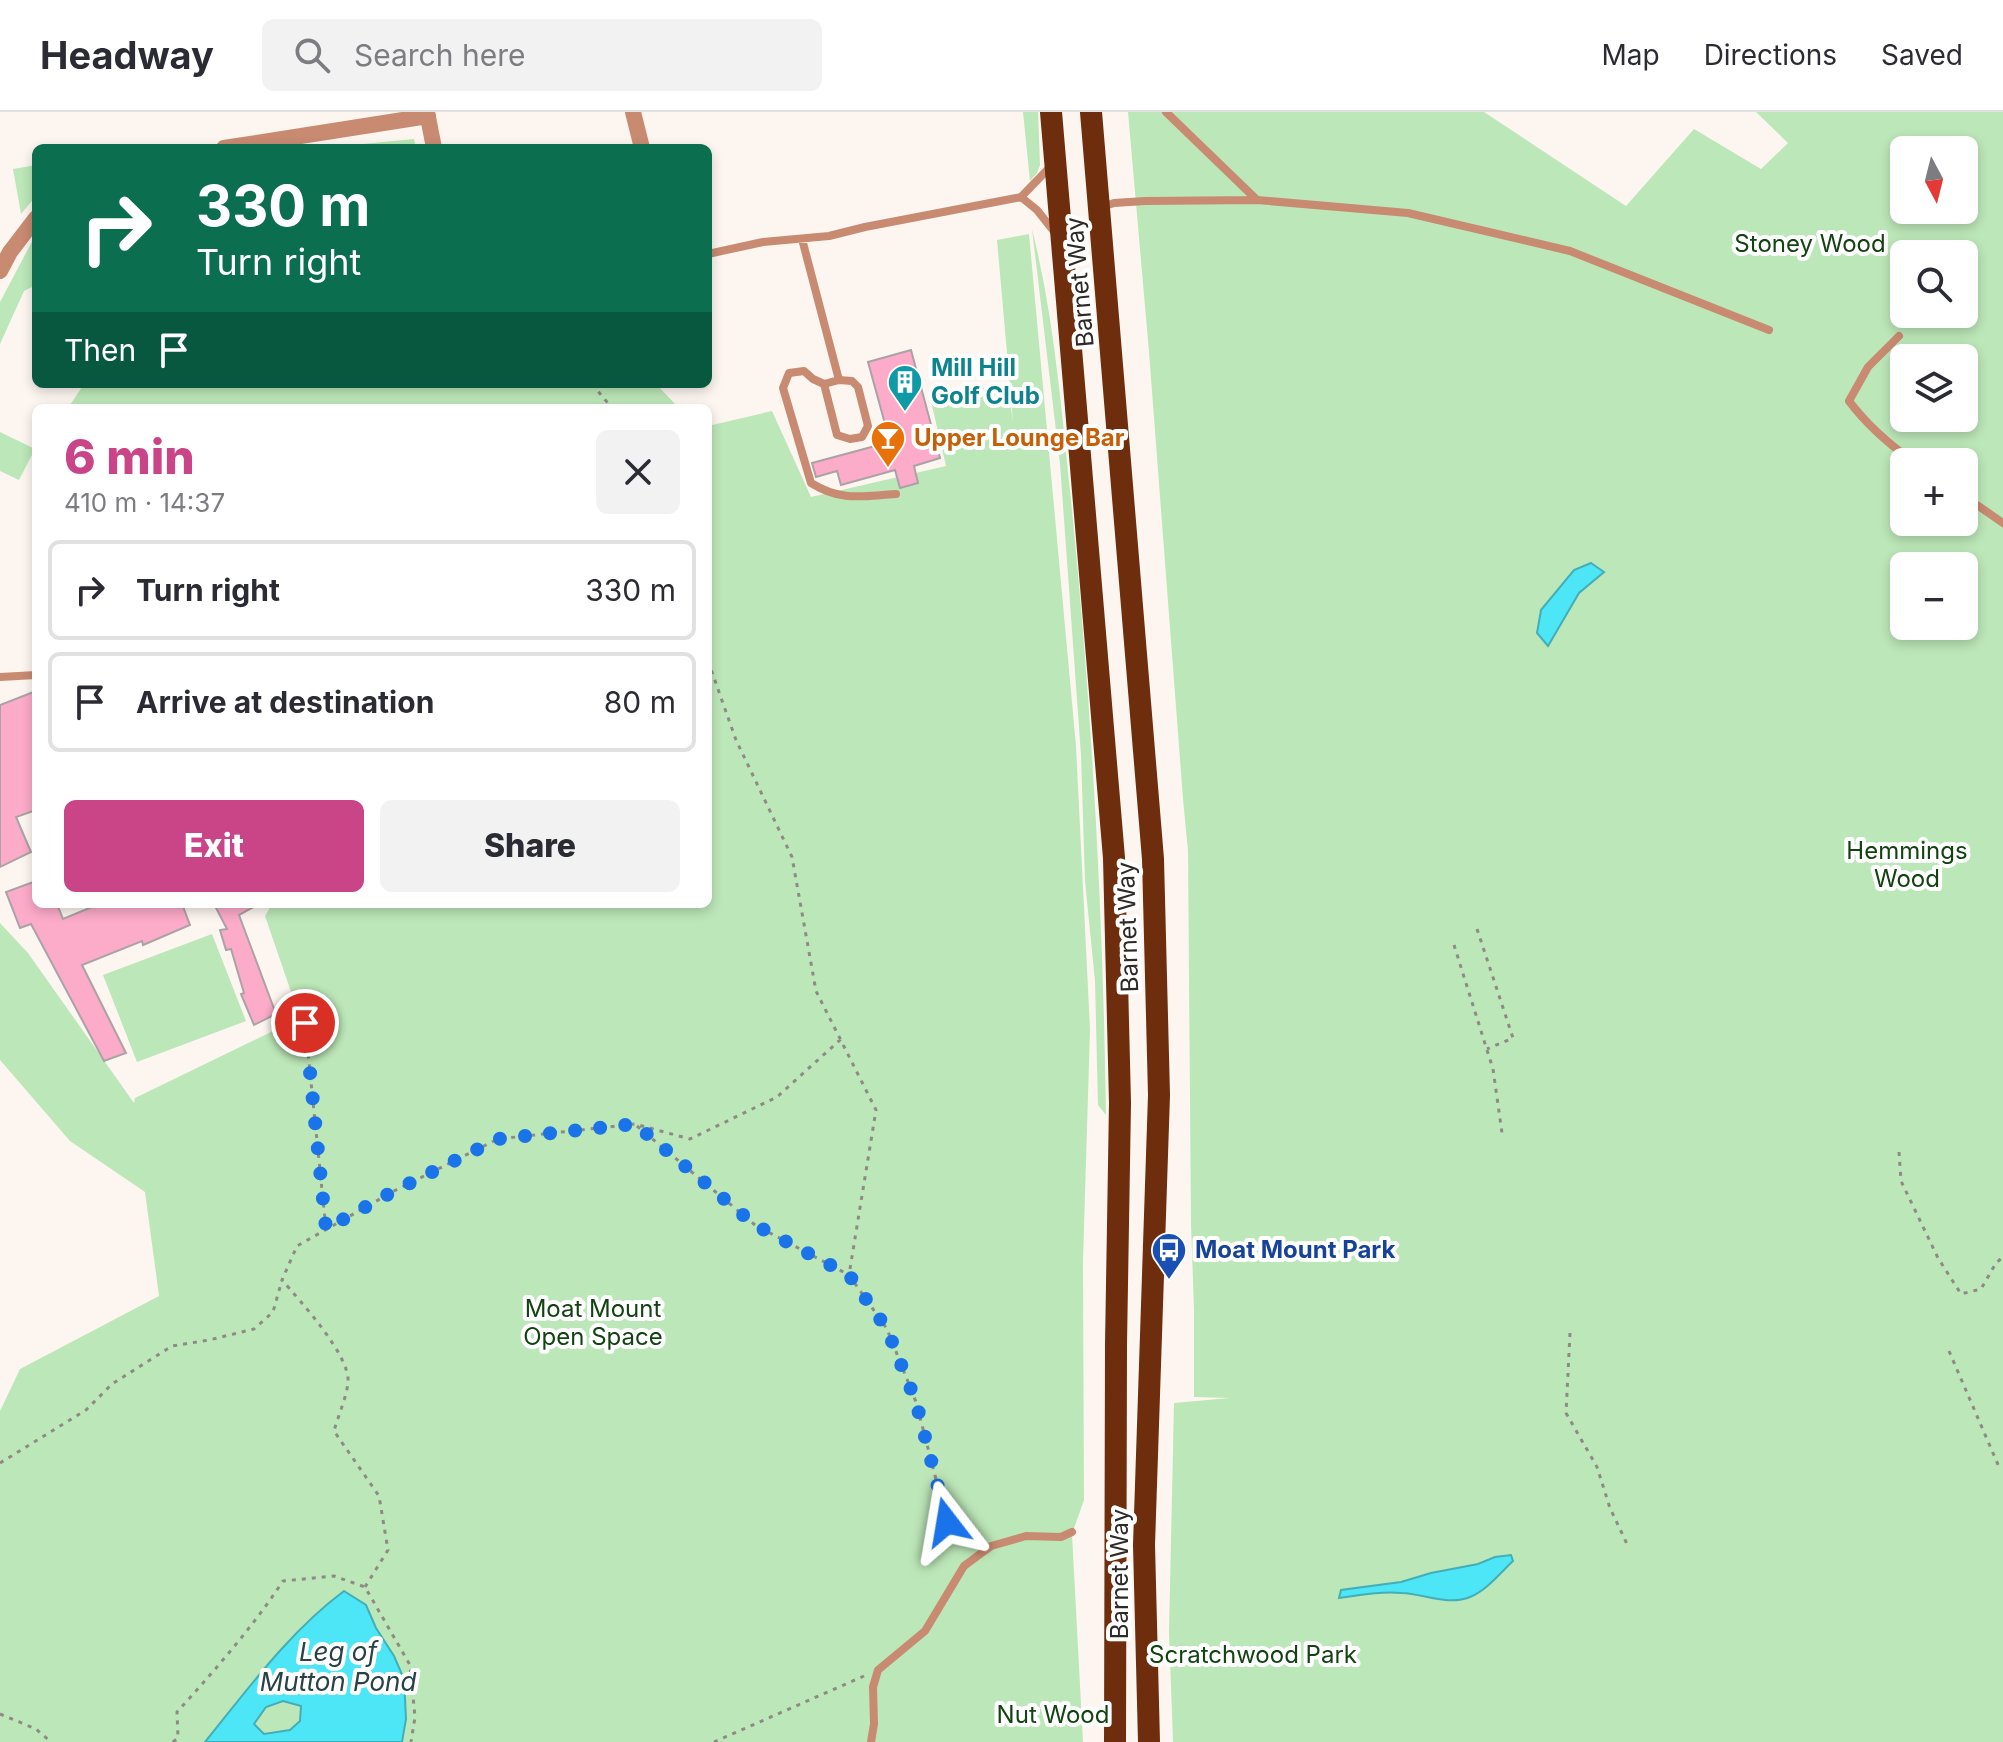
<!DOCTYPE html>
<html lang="en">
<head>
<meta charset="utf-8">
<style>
  :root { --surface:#fff; --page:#f2f2f3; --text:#2b2b33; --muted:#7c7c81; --line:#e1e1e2; --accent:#ca4587 }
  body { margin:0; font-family:Inter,sans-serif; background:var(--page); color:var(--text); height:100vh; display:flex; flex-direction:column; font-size:30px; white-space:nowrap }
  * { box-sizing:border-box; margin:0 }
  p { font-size:26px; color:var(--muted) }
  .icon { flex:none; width:44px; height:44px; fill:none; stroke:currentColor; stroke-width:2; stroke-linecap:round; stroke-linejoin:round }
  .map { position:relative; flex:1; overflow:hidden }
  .sheet { position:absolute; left:32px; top:292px; width:680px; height:504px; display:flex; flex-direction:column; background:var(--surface); border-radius:12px; box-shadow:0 4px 12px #0003 }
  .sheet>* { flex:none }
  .top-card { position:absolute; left:32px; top:32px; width:680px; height:244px; border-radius:12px; box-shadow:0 4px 12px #0003; background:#0b6e4f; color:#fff; overflow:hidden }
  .needle { width:52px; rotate:173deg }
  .tools { position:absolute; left:1890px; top:24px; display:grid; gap:16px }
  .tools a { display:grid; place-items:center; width:88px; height:88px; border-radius:12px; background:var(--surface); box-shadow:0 4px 12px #0003; font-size:40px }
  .pin { position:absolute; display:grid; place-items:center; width:68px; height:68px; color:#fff; margin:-34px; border:4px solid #fff; border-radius:50%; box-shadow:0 2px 8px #0007 }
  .me { position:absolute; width:88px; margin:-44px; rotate:346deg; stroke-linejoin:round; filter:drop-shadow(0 0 6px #0008) }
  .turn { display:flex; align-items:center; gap:28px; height:168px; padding:0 32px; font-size:36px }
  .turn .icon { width:104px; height:104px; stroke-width:2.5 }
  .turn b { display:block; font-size:56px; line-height:68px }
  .then { display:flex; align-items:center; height:76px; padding:0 32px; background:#0003; gap:16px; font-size:30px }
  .round { display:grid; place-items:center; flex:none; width:84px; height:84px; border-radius:12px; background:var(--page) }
  .overview { display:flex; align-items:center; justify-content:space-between; height:136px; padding:0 32px }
  h1 { font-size:48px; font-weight:800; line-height:60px; color:var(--accent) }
  .action { display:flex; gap:16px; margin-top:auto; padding:16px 32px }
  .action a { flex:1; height:92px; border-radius:12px; background:var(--accent); color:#fff; font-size:32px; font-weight:800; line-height:92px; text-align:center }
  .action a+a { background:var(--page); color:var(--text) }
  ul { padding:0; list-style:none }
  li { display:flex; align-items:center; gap:24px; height:100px; margin:0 16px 12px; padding:0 16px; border:4px solid var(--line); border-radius:12px }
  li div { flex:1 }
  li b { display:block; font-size:30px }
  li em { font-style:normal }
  header { display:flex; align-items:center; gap:48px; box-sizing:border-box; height:112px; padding:0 40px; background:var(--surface); border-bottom:2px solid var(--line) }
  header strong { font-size:38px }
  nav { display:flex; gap:44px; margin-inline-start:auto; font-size:28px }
  .search { width:560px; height:72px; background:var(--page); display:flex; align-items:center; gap:20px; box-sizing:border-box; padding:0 28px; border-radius:12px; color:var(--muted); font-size:30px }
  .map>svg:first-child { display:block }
</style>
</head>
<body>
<header>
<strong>Headway</strong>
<div class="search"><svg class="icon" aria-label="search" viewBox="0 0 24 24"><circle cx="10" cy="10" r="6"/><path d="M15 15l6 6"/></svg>Search here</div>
<nav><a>Map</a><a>Directions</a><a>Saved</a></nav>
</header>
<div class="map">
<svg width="2003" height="1630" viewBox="0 0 2003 1630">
  <rect width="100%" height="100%" fill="#fdf6f0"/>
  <path fill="#bce7b8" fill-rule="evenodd" d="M1023,0H1038L1040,53L1037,61L1030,69Z
    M1128,0H1484L1626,94L1694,17L1761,57L1788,31L1756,0H2003V1630H1173L1169,1520L1174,1291L1230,1286L1194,1285V1197L1191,1112L1188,739L1183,687L1149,240ZM1904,38H1964V98H1904ZM1904,142H1964V202H1904ZM1904,246H1964V306H1904ZM1904,350H1964V410H1904ZM1904,454H1964V514H1904Z
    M414,27L416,36H322Z
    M36,53V84L21,102L13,57Z
    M1032,117C1055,208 1062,304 1072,398C1092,599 1103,801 1106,1003L1098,993L1095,869L1085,769L1081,643L1060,352Z
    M36,122V173L24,179L0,232V190Z
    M1029,122L1076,634L1090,917L1083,1149L1084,1388L1072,1422L1083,1630H0V1299L20,1257L159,1184L145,1080L70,1029L0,948V811L28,841L134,991L135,986L300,906L265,804L272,792H708V314L772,299L811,385L946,354L930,285L1007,272L1013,309L997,128Z
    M84,272H656L679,296H68Z
    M0,320L35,337L19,368L0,359Z
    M212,822L246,909L137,950L103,863Z"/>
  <path fill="#4de6f6" stroke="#43aeb8" stroke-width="2" fill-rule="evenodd" d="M1591,451L1604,460L1579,481L1548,534L1537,521L1541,498L1574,458Z
    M1511,1443L1513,1449C1500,1461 1487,1478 1470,1485C1448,1494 1424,1482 1402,1481C1381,1479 1360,1483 1339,1486L1341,1478L1401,1470L1431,1461L1478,1452L1495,1445Z
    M344,1479L366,1493L376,1516L394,1544L404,1567L406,1607L402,1630H205C248,1577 289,1520 344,1479ZM283,1589L301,1594L300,1609L290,1618L264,1622L254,1612L266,1595Z"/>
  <path fill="#fcabc9" stroke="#aba2a5" stroke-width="2" d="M911,238L940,346L914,354L918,371L900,376L895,358L841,373L837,359L816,365L812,351L890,330L868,250Z
    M36,579V698L16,705L31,740L0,755V593Z
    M36,769V792H57L63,807L99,792H182L190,813L143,833L142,829L82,853L126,941L104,949L31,812L20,816L6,780Z
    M214,792H259L239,803L276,902L254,913L241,882L244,881L231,837L226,838L220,818L227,817Z"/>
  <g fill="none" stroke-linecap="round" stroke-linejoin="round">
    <path stroke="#8f8a86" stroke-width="3" stroke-dasharray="4 6" stroke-linecap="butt" d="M592,272L612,296
      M708,549L736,628L792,745L816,879L876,998L849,1163L887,1217L916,1290L947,1410L979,1428
      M1477,817L1513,926L1487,937
      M1454,833L1493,957L1502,1021
      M300,906L302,911H305L326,1117
      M637,1014L755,1113L849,1163
      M1899,1040L1901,1069L1938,1146L1961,1182L1981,1177L1996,1151L2003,1145
      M1570,1221L1566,1301L1597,1355L1610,1396L1627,1432
      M1949,1239L1999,1355
      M0,1351L86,1298L112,1272L172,1234L209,1228L254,1217L273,1200L282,1168
      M365,1475L388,1438L379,1384L334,1319C338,1304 346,1287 348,1271C351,1244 300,1189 282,1168L297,1134L394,1079L498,1027L635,1012L690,1027L777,985L841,927
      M0,1602L36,1617L51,1630
      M173,1630L178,1626L177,1600C215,1558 252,1516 283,1469L334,1464L365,1475L410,1553L415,1605L411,1630
      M714,1630L864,1564"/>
    <path stroke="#c88a71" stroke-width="8" d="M1166,0L1257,88L1408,101L1570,139L1769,218
      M1021,85L1037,98L1056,122
      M1102,95L1114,91L1145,89L1257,88
      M802,127L839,268L852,269L858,275L868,314L862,325L850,327L837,323L824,272L839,268
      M708,142L763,130L829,124L865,115L1021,85L1052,53
      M1899,224L1868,255L1849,289C1867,313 1890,333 1914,350
      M824,272L813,267L804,259L789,261L783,276L811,371C842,390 862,384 896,382
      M1964,384L2003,411
      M0,565L36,563
      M871,1630L874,1612L873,1575L878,1558L925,1519L964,1454L991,1434L1026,1424L1061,1425L1072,1420"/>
    <path stroke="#c88a71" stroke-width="16" d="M427,0L434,36
      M633,0L642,36
      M224,36L428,4
      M0,159L10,140L36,106"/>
    <path stroke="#6e2d0c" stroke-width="22" d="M1051,0L1114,746L1120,991L1116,1233L1115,1630
      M1091,0L1153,747L1159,983L1144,1433L1149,1630"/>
  </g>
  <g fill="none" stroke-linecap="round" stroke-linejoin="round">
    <path stroke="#1a73e8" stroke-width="14" stroke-dasharray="0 25.2" d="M305,911L326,1117L394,1079L498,1027L635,1012L755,1113L849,1163L887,1217L916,1290L947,1410"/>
  </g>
  <defs>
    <g id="building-pin" transform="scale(1.8)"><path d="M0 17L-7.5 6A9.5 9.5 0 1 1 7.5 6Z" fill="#0f9aa8" stroke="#fff"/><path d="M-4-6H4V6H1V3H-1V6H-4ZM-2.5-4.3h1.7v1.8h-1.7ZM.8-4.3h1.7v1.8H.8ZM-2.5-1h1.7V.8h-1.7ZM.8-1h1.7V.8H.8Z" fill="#fff"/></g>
    <g id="bar-pin" transform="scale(1.8)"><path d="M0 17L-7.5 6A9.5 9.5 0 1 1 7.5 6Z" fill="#e8710a" stroke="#fff"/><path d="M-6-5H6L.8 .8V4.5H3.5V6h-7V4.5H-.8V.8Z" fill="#fff"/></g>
    <g id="bus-pin" transform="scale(1.8)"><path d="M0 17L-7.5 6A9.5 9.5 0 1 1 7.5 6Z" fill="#1a4fb4" stroke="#fff"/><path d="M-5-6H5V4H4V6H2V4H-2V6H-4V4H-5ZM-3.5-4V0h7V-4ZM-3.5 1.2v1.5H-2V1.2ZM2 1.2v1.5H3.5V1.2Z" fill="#fff"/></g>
  </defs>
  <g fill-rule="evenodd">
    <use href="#building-pin" x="905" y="270"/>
    <use href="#bar-pin" x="888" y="326"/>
    <use href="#bus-pin" x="1169" y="1138"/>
  </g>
  <g text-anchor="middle" stroke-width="8" stroke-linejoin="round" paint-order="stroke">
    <g font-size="24" fill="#124311" stroke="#fff">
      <text x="1810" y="140">Stoney Wood</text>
      <text x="1907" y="747">Hemmings<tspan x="1907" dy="28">Wood</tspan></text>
      <text x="593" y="1205">Moat Mount<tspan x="593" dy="28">Open Space</tspan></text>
      <text x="1253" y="1551">Scratchwood Park</text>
      <text x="1053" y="1611">Nut Wood</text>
    </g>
    <g font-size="24" fill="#2d2a28" stroke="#fff">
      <text transform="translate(1080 170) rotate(-95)" y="8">Barnet Way</text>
      <text transform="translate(1128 815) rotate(-92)" y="8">Barnet Way</text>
      <text transform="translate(1120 1462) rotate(-90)" y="8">Barnet Way</text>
    </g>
    <g font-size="24" font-weight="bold" fill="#0d838f" stroke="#fff" text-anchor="start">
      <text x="931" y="264">Mill Hill<tspan x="931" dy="28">Golf Club</tspan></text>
    </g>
    <g font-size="24" font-weight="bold" fill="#c56008" stroke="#fff" text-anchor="start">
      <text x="914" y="334">Upper Lounge Bar</text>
    </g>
    <g font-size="24" font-weight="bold" fill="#164399" stroke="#fff" text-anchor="start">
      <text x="1195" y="1146">Moat Mount Park</text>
    </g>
    <g font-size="26" font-style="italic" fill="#294245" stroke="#fff">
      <text x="338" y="1549">Leg of<tspan x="338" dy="30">Mutton Pond</tspan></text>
    </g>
  </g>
</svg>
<div class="tools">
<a><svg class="needle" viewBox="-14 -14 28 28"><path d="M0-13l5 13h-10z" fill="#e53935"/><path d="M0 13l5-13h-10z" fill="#7c7c81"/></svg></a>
<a><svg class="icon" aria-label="search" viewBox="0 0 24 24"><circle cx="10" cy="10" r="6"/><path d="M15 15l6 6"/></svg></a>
<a><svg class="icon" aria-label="layers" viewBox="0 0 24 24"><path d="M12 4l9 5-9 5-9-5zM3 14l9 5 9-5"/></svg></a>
<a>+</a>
<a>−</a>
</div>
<div class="pin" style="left:305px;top:911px;background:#d93025"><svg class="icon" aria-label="arrive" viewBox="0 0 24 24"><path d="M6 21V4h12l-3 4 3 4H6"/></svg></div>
<svg class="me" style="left:947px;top:1410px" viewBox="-20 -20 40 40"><path d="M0-17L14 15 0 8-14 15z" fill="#1a73e8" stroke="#fff" stroke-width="4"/></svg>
<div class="top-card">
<div class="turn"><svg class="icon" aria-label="right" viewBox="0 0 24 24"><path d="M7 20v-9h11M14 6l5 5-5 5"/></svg><div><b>330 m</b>Turn right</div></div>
<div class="then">Then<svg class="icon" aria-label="arrive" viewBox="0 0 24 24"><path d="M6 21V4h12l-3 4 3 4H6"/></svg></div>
</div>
<section class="sheet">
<div class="overview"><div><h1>6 min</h1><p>410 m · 14:37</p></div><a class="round"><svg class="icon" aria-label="close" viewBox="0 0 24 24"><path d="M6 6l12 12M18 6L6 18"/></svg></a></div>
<ul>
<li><svg class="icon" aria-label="right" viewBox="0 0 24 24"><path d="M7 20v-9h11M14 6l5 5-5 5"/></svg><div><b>Turn right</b></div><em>330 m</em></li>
<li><svg class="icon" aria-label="arrive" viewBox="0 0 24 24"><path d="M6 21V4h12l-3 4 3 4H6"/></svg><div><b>Arrive at destination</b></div><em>80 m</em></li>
</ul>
<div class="action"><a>Exit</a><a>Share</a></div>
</section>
</div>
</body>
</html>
